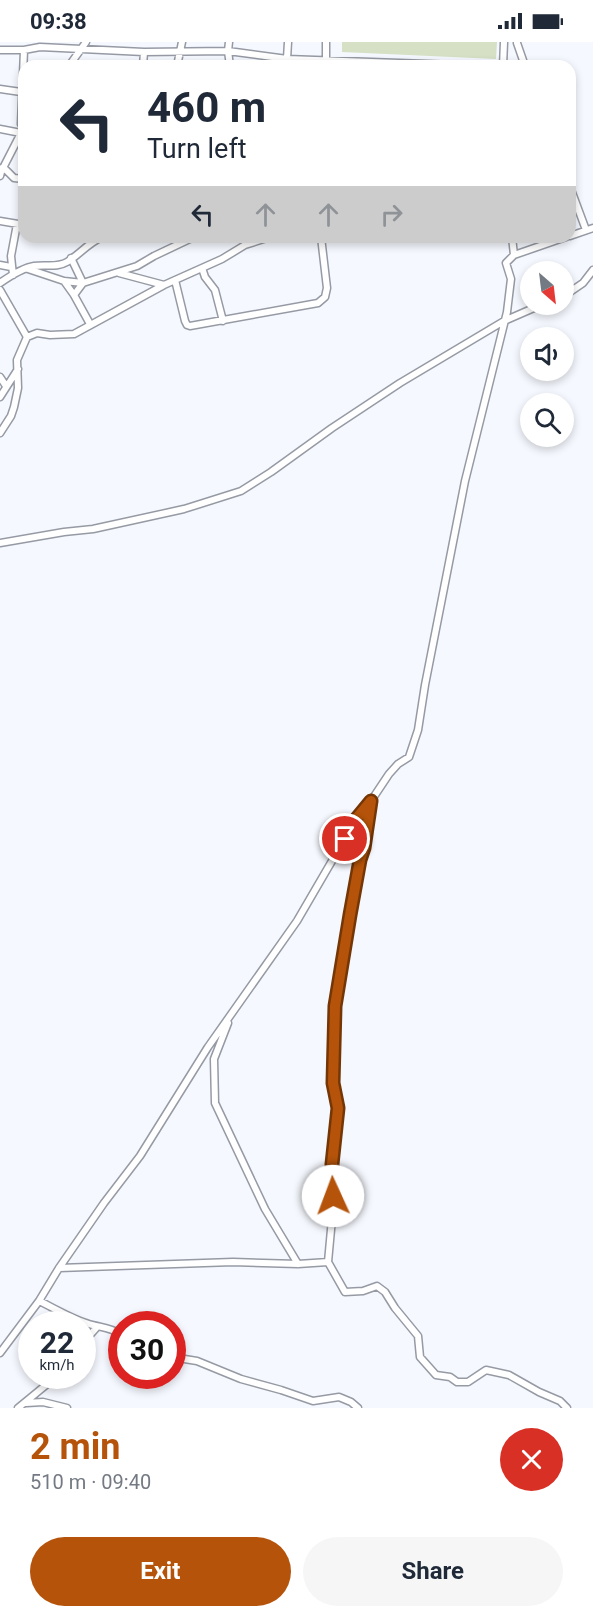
<!DOCTYPE html>
<html lang="en">
<head>
<meta charset="utf-8">
<style>
  :root { --surface:#fff; --page:#f6f6f7; --text:#1f2937; --muted:#747a83; --accent:#b45309 }
  body { margin:0; font-family:Roboto,sans-serif; background:var(--page); color:var(--text); height:100vh; display:flex; flex-direction:column; font-size:22px; white-space:nowrap }
  * { box-sizing:border-box; margin:0 }
  p { font-size:20px; color:var(--muted) }
  .icon { flex:none; width:33px; height:33px; fill:none; stroke:currentColor; stroke-width:2; stroke-linecap:round; stroke-linejoin:round }
  .map { position:relative; height:1366px; overflow:hidden }
  .drawer { display:flex; flex-direction:column; background:var(--surface); flex:1 }
  .drawer>* { flex:none }
  .guide { position:absolute; left:18px; top:18px; width:558px; height:183px; border-radius:18px; box-shadow:0 3px 9px #0003; background:#fff; color:var(--text); overflow:hidden }
  .needle { width:39px; rotate:152deg }
  .tools { position:absolute; left:520px; top:219px; display:grid; gap:12px }
  .tools a { display:grid; place-items:center; width:54px; height:54px; border-radius:50%; background:var(--surface); box-shadow:0 3px 9px #0003; font-size:30px }
  .speed { position:absolute; left:18px; top:1269px; display:flex; gap:12px; font-size:30px; font-weight:700; text-align:center }
  .speed>* { display:grid; place-content:center; width:78px; height:78px; border-radius:50%; background:var(--surface); box-shadow:0 3px 9px #0003; line-height:1 }
  .speed small { font-size:15px; font-weight:400 }
  .speed .limit { border:9px solid #d22; background:#fff; color:#111 }
  .pin { position:absolute; display:grid; place-items:center; width:51px; height:51px; color:#fff; margin:-26px; border:3px solid #fff; border-radius:50%; box-shadow:0 2px 6px #0007 }
  .me { position:absolute; width:66px; margin:-33px; rotate:358deg; stroke-linejoin:round; filter:drop-shadow(0 0 4px #0008) }
  .turn { display:flex; align-items:center; gap:21px; height:126px; padding:0 30px; font-size:27px }
  .turn .icon { width:78px; height:78px; stroke-width:2.5 }
  .turn b { display:block; font-size:42px; line-height:51px }
  .lanes { display:flex; align-items:center; height:57px; padding:0 30px; background:#0003; justify-content:center; gap:30px; direction:ltr }
  .lanes .off { opacity:.35 }
  .round { display:grid; place-items:center; flex:none; width:63px; height:63px; border-radius:32px; background:var(--page) }
  .headline { display:flex; align-items:center; justify-content:space-between; height:102px; padding:0 30px }
  h1 { font-size:36px; font-weight:700; line-height:45px; color:var(--accent) }
  .cta { display:flex; gap:12px; margin-top:auto; padding:12px 30px }
  .cta a { flex:1; height:69px; border-radius:36px; background:var(--accent); color:#fff; font-size:24px; font-weight:700; line-height:69px; text-align:center }
  .cta a+a { background:var(--page); color:var(--text) }
  .status { display:flex; justify-content:space-between; align-items:center; height:42px; padding:0 30px; background:var(--surface); direction:ltr }
  .status svg { height:16px; fill:currentColor }
  .map>svg:first-child { display:block }
</style>
</head>
<body>
<div class="status"><b>09:38</b><svg viewBox="0 0 49 12"><path d="M0 12V9h3v3zM5 12V6h3v6zM10 12V3h3v9zM15 12V0h3v12zM26 1h20v11H26zM47 4h2v5h-2z"/></svg></div>
<div class="map">
<svg width="593" height="1366" viewBox="0 0 593 1366">
  <rect width="100%" height="100%" fill="#f5f8fe"/>
  <path fill="#d5e0c5" d="M342,0H497L496,17L342,10Z"/>
  <g fill="none" stroke-linecap="round" stroke-linejoin="round">
    <g stroke="#969aa4" stroke-width="9">
      <path id="minor" d="M229,0L228,9L230,24
        M326,0V24
        M517,1L525,24
        M0,8H24L40,5L144,10L228,9L287,17L483,24
        M287,17L288,0
        M69,24L86,0
        M143,24L144,10
        M177,24L182,0
        M503,24L504,0
        M0,47L21,50
        M24,83L21,82L24,8
        M0,87L21,91
        M3,125L14,136L24,137
        M0,134L1,130L21,91L24,88
        M570,145L586,188
        M0,179L24,183
        M570,194L593,186
        M514,213L566,195
        M0,223L11,225
        M202,226L205,235L215,248L223,279
        M28,227L64,239L74,253L90,282
        M119,231L164,243L222,217L245,203L270,195
        M13,233L11,214L17,182
        M175,238L185,279L187,283L190,284L318,261L325,255L327,246L321,195
        M64,239L83,241L71,216
        M0,241C10,234 22,226 34,224C45,222 57,226 67,220C79,213 88,201 102,195
        M0,248L27,295
        M74,253L83,241L137,224L154,214L194,195
        M564,254L583,241L593,228
        M0,335L6,344
        M0,355L18,327
        M0,391L11,374L14,365L18,346L17,318L27,295L37,291L50,293L74,292L164,243
        M0,501L64,490L93,487L184,467L241,449L271,430L332,386L400,341L504,279L543,262
        M371,760L364,806L360,818L349,873L335,964L333,994V1041L338,1066L332,1121L333,1166L328,1220L345,1250L363,1249L377,1244L385,1250L395,1266L418,1294L420,1315L436,1333L450,1335L457,1340H468L486,1328L509,1333L539,1350L560,1359L567,1366
        M228,981L214,1017L215,1061L265,1167L298,1222
        M59,1226L233,1220L298,1222L328,1220
        M39,1259C54,1266 70,1276 86,1281C99,1286 109,1284 122,1293
        M82,1302L97,1285
        M0,1311L39,1259L59,1226L104,1161L140,1114L208,1005L297,879L357,776L371,759L389,732L398,722L409,715L418,688L425,643L465,439L507,270L511,237L506,221L514,213L512,195
        M172,1315L197,1319L241,1337L281,1348L313,1359L339,1355L351,1360L358,1366
        M26,1361L43,1360L67,1366
        M18,1366L57,1334"/>
    </g>
    <use href="#minor" stroke="#fff" stroke-width="6"/>
  </g>
  <g fill="none" stroke-linecap="round" stroke-linejoin="round">
    <g stroke="#753606" stroke-width="15">
      <path id="route" d="M333,1154L332,1122L338,1066L333,1041L335,964L350,873L360,818L364,806L371,759L357,776L345,797"/>
    </g>
    <use href="#route" stroke="#b45309" stroke-width="10"/>
  </g>
</svg>
<div class="tools">
<a><svg class="needle" viewBox="-14 -14 28 28"><path d="M0-13l5 13h-10z" fill="#e53935"/><path d="M0 13l5-13h-10z" fill="#747a83"/></svg></a>
<a><svg class="icon" aria-label="sound" viewBox="0 0 24 24"><path d="M4 9h4l5-4v14l-5-4H4zM17 9q2 3 0 6"/></svg></a>
<a><svg class="icon" aria-label="search" viewBox="0 0 24 24"><circle cx="10" cy="10" r="6"/><path d="M15 15l6 6"/></svg></a>
</div>
<div class="speed"><div>22<small>km/h</small></div><div class="limit">30</div></div>
<div class="pin" style="left:345px;top:797px;background:#d93025"><svg class="icon" aria-label="arrive" viewBox="0 0 24 24"><path d="M6 21V4h12l-3 4 3 4H6"/></svg></div>
<svg class="me" style="left:333px;top:1154px" viewBox="-20 -20 40 40"><circle r="19" fill="#fff"/><path d="M0-13L10 11 0 6-10 11z" fill="#b45309"/></svg>
<div class="guide">
<div class="turn"><svg class="icon" aria-label="left" viewBox="0 0 24 24"><path d="M17 20v-9H6M10 6l-5 5 5 5"/></svg><div><b>460 m</b>Turn left</div></div>
<div class="lanes"><svg class="icon" aria-label="left" viewBox="0 0 24 24"><path d="M17 20v-9H6M10 6l-5 5 5 5"/></svg><svg class="icon off" aria-label="ahead" viewBox="0 0 24 24"><path d="M12 20V5M6 11l6-6 6 6"/></svg><svg class="icon off" aria-label="ahead" viewBox="0 0 24 24"><path d="M12 20V5M6 11l6-6 6 6"/></svg><svg class="icon off" aria-label="right" viewBox="0 0 24 24"><path d="M7 20v-9h11M14 6l5 5-5 5"/></svg></div>
</div>
</div>
<section class="drawer">
<div class="headline"><div><h1>2 min</h1><p>510 m · 09:40</p></div><a class="round" style="background:#d93025;color:#fff"><svg class="icon" aria-label="close" viewBox="0 0 24 24"><path d="M6 6l12 12M18 6L6 18"/></svg></a></div>
<div class="cta"><a>Exit</a><a>Share</a></div>
</section>
</body>
</html>
